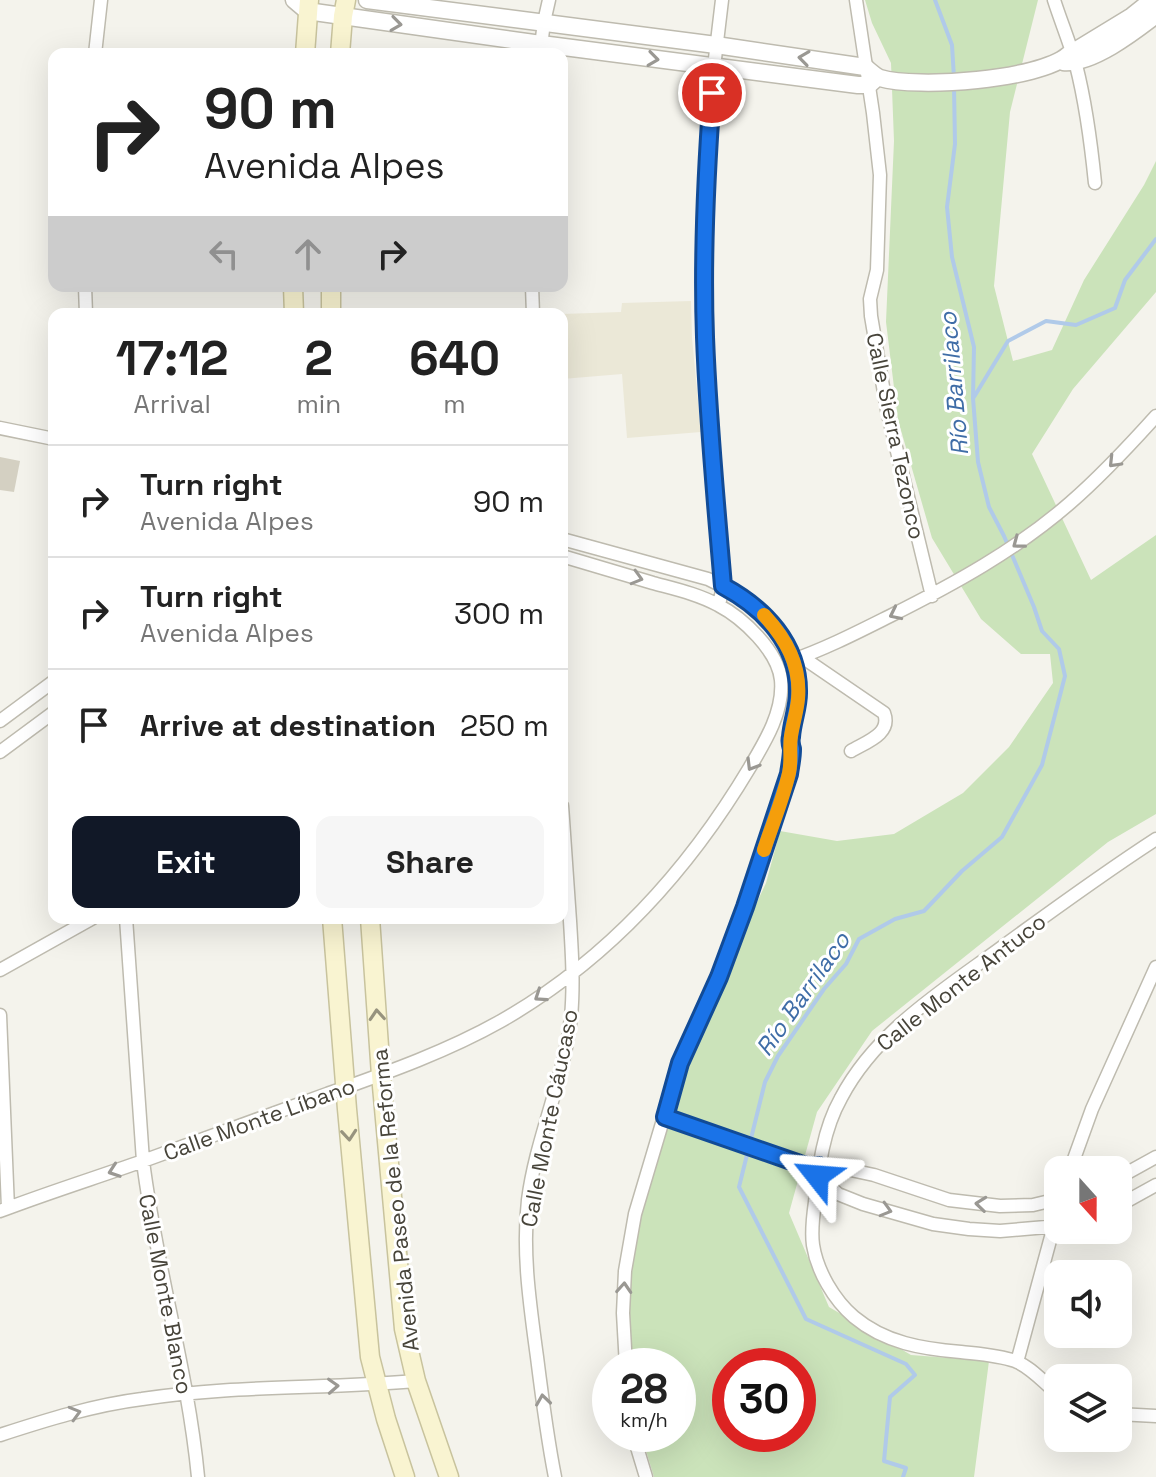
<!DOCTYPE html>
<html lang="en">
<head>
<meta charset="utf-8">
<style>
  :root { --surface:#fff; --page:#f6f6f6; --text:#222; --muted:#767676; --line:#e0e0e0; --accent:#111827 }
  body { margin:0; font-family:"Space Grotesk",sans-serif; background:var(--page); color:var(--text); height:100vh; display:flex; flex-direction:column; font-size:30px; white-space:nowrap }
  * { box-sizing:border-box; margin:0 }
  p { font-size:26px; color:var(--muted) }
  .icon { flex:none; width:44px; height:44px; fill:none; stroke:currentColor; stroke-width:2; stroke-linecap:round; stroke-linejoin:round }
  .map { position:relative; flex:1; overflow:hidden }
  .details { position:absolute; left:48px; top:308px; width:520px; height:616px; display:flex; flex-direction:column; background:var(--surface); border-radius:16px; box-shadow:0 8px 32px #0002 }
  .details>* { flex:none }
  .banner { position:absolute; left:48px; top:48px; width:520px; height:244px; border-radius:16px; box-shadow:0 8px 32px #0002; background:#fff; color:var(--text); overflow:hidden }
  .needle { width:52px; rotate:159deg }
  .buttons { position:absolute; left:1044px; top:1156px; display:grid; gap:16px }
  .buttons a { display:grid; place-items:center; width:88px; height:88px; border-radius:16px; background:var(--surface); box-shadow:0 8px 32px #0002; font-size:40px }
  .speed { position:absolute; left:592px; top:1348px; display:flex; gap:16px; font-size:40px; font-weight:700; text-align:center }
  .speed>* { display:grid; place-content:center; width:104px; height:104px; border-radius:50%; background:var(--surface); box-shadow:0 8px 32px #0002; line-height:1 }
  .speed small { font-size:20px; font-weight:400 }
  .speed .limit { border:12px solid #d22; background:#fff; color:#111 }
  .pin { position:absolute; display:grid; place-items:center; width:68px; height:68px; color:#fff; margin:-34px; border:4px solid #fff; border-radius:50%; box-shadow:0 2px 8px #0007 }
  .me { position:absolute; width:88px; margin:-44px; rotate:298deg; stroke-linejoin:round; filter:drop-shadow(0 0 6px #0008) }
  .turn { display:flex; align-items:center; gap:28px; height:168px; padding:0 24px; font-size:36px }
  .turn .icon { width:104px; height:104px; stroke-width:2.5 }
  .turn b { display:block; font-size:56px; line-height:68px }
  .lanes { display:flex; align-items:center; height:76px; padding:0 24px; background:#0003; justify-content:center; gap:40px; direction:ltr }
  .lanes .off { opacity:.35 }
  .eta { display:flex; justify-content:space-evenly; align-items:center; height:136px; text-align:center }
  .eta b { font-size:48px; font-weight:800; line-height:56px }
  .cta { display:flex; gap:16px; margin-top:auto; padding:16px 24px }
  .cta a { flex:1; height:92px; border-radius:16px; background:var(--accent); color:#fff; font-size:32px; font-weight:800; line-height:92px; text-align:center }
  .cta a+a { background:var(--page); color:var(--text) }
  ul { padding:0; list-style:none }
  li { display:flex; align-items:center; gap:24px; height:112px; padding:0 24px; border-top:2px solid var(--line) }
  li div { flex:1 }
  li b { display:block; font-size:30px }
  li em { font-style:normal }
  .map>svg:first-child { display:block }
</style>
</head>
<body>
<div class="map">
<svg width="1156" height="1477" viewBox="0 0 1156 1477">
  <rect width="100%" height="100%" fill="#f4f3ec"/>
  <path fill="#ebe8d7" d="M691,301L692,338L701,432L627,438L622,374L562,379V314L621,312L622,303Z"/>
  <path fill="#cbe3ba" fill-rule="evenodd" d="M865,0H1038L1010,112L994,286L1013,361L1052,350L1084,280L1144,185L1156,161V292L1073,389L1032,454L1091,580L1156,535V814L1108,842L872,1031L817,1112L789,1213L829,1307L911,1355L989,1361L974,1477H654L641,1434H678V1366H632L627,1314L639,1214L688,1066L737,945L766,883L780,831L837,841L894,834L963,793L1009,747L1053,683L1050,654H1021L981,619L932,538L898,420L886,322L894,141L891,63L872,23ZM730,1366H798V1434H730Z"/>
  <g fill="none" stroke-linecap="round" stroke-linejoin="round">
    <path stroke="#b0cae9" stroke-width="4" d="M935,0L952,45L954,78
      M974,397L1008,341L1046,321L1076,325L1115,308L1125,280L1156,239
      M903,1477L906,1468L884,1461L890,1397L915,1375L906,1364L806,1319L739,1187L765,1082L778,1056L824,989L846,964L859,939L895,919L924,911L962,871L1002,837L1042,765L1065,676L1059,649L1042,631L1034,607L1004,536L989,507L978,462L973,398L974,347L952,257L947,207L955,144L954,87"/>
  </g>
  <path fill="#d4d0c2" d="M0,457L20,461L14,492L0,490Z"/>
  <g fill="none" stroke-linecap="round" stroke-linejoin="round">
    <g stroke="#bebbaf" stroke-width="15">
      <path id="minor" d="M856,0L873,113L880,175L877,270L870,299L871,316L887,410L932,596
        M1054,0C1061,22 1070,43 1076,65C1086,104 1091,143 1095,183
        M95,54L101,0
        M540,54L544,22L549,0
        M85,286L86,314
        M532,286L533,314
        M0,428L54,439
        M562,539L708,579L740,595L759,610L774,626L795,660L798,675V696L791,738L792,752L789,774L745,907L719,977L680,1063L635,1214L625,1271L623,1313L626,1366
        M719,605L723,586L708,406L704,259L706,172L714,67L722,0
        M802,657L884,713C892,734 866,742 851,751
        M790,661C825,649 858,632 890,616C954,584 1016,550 1070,503C1101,476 1129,446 1156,416
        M0,721L54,681
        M0,752L54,712
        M126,918L143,1161C156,1267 188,1371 198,1477
        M0,970L93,918
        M0,1015L8,1208
        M665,1117L800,1164L810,1167L846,1169L874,1175L949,1200L1000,1206L1033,1205L1058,1199
        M1070,1170L1092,1109L1156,967
        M815,1173L838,1194L863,1204L933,1224L969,1229L1000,1231L1058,1226
        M1118,1178L1156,1157
        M1118,1206L1156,1185
        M0,1211C47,1193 95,1178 143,1161C204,1139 265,1117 327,1094C386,1073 446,1052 501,1021C606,961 688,871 750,767C765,742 784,711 781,680C778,651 743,618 718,605C698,594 675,589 653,583C623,574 592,565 562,556
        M1017,1362L1058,1211
        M1058,1394C1044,1383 1031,1367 1015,1361C998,1355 979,1354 961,1352C923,1349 885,1343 854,1317C834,1300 817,1271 813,1245C811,1231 813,1216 815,1202C819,1166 823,1130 841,1098C875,1033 940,992 998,950C1050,912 1102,874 1156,839
        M1118,1414L1156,1416
        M633,1434L646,1477
        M0,1435C46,1420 94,1405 142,1399C232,1385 325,1389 416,1381
        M555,1477C547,1437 542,1397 537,1357C530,1305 522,1253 528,1200C536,1138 564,1080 571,1017C574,985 572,953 570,921C567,882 565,844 562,806"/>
    </g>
    <g stroke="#bebbaf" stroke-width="19">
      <path id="tertiary" d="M294,0L307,11L541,44L858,85H869L878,77
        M367,0L716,45L865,67C870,71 875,76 880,78C917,89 1039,80 1068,55L1132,16L1152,0
        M1063,62C1091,65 1134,32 1156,15"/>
    </g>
    <g stroke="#c8c39d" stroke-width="21">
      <path id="secondary" d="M305,54L309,0
        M340,54L343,16L346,0
        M293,286L294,314
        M331,314V286
        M332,918L347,1109L370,1357L386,1419L405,1477
        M370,918L381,1075L404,1329L416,1381L449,1477"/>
    </g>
    <use href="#minor" stroke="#fff" stroke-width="12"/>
    <use href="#tertiary" stroke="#fff" stroke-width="16"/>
    <use href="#secondary" stroke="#f9f4d1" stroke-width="18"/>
  </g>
  <defs><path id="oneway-chevron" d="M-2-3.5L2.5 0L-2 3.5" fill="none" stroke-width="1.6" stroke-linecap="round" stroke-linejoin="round" transform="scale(2)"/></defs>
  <g stroke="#9a9893">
    <use href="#oneway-chevron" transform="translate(396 24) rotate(8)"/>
    <use href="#oneway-chevron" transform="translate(804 58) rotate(-172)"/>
    <use href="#oneway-chevron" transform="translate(653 59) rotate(8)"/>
    <use href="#oneway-chevron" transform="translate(1114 462) rotate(134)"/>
    <use href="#oneway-chevron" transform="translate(1018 543) rotate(143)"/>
    <use href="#oneway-chevron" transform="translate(637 578) rotate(16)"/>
    <use href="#oneway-chevron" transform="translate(895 614) rotate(154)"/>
    <use href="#oneway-chevron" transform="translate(752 765) rotate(121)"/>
    <use href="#oneway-chevron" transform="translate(540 996) rotate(146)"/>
    <use href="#oneway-chevron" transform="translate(114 1171) rotate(161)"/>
    <use href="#oneway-chevron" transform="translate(981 1204) rotate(-174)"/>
    <use href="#oneway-chevron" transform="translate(886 1210) rotate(16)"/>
    <use href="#oneway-chevron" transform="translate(624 1288) rotate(-86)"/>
    <use href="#oneway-chevron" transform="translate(333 1386) rotate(-3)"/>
    <use href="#oneway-chevron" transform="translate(543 1400) rotate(-98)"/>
    <use href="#oneway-chevron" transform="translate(75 1413) rotate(-16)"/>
  </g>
  <g stroke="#97937e">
    <use href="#oneway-chevron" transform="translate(377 1015) rotate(-94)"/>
    <use href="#oneway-chevron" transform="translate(349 1135) rotate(85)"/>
  </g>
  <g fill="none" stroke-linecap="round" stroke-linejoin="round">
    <g stroke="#114b97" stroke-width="20">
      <path id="route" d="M712,93C706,174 702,255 705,337C708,420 716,503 723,586C764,608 799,644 798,693C798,708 792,722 791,737C790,740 791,746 792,749C792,758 790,766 789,774L745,907L719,977L680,1063L665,1117L800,1164L810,1167L819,1166L817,1176"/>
    </g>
    <use href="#route" stroke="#1a73e8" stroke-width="14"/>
    <path stroke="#f59e0b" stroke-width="14" d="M764,615C786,639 801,665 798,699C797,711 793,723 791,736C789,748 792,760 789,773C783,799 772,825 764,850"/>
  </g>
  <g text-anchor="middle" stroke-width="6" stroke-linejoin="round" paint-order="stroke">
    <g font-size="22" fill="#47443a" stroke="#fff">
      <text transform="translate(896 436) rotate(78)" y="8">Calle Sierra Tezonco</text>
      <text transform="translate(961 982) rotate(-38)" y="8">Calle Monte Antuco</text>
      <text transform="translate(549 1118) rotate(-79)" y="8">Calle Monte Cáucaso</text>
      <text transform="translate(259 1119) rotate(-20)" y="8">Calle Monte Líbano</text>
      <text transform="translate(395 1200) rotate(-96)" y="8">Avenida Paseo de la Reforma</text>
      <text transform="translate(166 1294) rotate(79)" y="8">Calle Monte Blanco</text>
    </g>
    <g font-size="24" font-style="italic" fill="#3f6da7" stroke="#fff">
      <text transform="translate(954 384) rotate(-95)" y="8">Río Barrilaco</text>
      <text transform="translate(803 994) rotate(-55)" y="8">Río Barrilaco</text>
    </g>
  </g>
</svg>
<div class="buttons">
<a><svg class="needle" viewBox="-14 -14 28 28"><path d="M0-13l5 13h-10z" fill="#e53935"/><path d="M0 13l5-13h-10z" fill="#767676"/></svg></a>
<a><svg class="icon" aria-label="sound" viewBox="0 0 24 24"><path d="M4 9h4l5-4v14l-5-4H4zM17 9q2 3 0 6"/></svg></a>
<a><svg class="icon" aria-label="layers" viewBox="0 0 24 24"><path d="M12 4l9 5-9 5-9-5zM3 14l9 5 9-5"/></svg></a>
</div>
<div class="speed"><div>28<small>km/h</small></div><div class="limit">30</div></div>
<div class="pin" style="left:712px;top:93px;background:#d93025"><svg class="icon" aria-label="arrive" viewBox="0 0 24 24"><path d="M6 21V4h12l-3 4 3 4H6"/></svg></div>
<svg class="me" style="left:817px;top:1176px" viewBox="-20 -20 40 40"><path d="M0-17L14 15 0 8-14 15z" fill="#1a73e8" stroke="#fff" stroke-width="4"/></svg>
<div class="banner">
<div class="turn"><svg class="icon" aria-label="right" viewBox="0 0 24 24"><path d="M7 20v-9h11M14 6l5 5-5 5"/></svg><div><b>90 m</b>Avenida Alpes</div></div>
<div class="lanes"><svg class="icon off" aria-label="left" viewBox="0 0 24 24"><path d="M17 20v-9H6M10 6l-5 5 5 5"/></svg><svg class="icon off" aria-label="ahead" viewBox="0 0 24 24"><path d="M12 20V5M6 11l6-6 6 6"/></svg><svg class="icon" aria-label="right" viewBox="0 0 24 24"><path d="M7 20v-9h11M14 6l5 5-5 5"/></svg></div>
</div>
<section class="details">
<div class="eta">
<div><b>17:12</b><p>Arrival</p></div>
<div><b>2</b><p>min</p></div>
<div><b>640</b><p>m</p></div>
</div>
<ul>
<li><svg class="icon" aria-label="right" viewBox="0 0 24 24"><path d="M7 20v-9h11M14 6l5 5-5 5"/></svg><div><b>Turn right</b><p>Avenida Alpes</p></div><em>90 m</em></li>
<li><svg class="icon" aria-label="right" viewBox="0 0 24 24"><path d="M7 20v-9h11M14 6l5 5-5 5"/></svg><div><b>Turn right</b><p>Avenida Alpes</p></div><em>300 m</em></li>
<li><svg class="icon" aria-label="arrive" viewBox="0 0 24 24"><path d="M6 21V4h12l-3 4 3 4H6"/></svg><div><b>Arrive at destination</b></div><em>250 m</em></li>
</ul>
<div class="cta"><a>Exit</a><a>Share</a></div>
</section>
</div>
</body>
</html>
